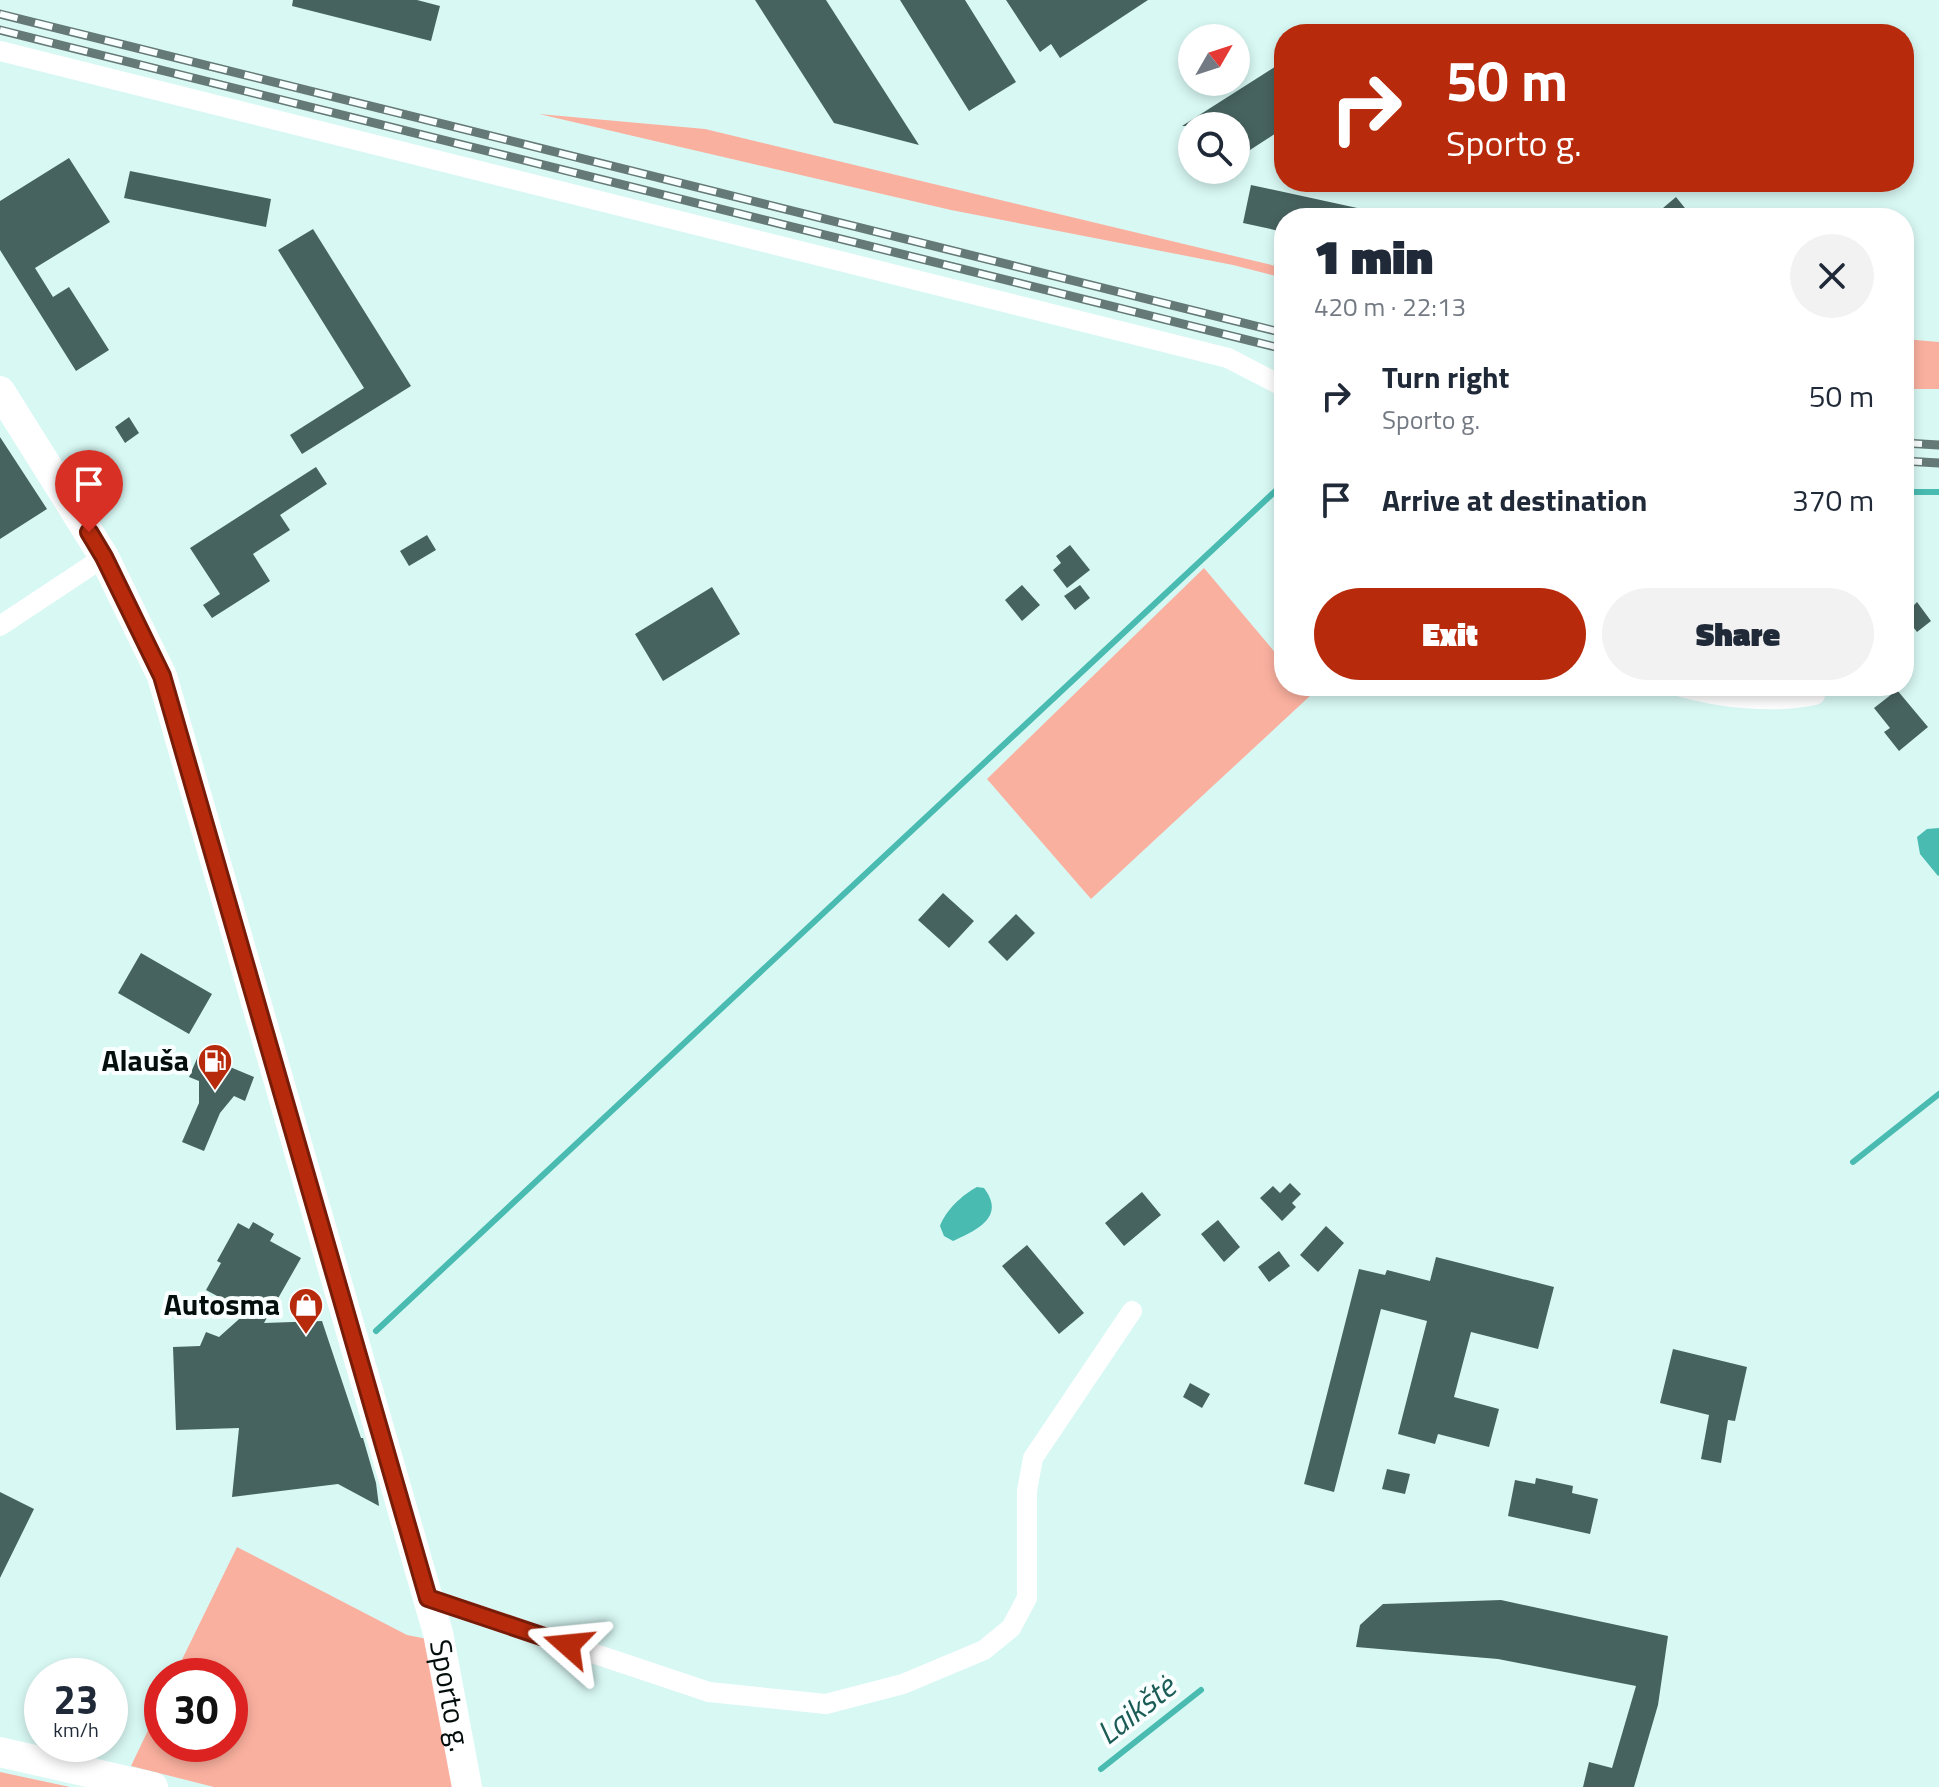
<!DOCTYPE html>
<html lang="en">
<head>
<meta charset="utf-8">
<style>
  :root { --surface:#fff; --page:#f2f2f3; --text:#1f2937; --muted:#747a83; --accent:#b72b0c }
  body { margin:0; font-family:"Titillium Web",sans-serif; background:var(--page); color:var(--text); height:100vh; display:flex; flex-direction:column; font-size:30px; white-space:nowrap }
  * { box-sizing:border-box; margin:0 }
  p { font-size:26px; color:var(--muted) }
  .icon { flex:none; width:44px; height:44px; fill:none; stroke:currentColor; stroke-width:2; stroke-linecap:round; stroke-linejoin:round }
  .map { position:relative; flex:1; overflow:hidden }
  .details { position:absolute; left:1274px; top:208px; width:640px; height:488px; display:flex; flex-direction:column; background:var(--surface); border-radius:32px; box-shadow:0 4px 12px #0003 }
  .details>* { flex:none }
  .banner { position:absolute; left:1274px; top:24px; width:640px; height:168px; border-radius:32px; box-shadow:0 4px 12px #0003; background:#b72b0c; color:#fff; overflow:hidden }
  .needle { width:52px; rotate:51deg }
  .fabs { position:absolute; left:1178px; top:24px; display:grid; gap:16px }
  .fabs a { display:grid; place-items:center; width:72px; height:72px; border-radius:50%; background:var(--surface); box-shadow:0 4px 12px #0003; font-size:40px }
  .speed { position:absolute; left:24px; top:1658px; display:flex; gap:16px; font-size:40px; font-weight:700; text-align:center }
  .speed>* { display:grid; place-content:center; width:104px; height:104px; border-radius:50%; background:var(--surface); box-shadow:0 4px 12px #0003; line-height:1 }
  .speed small { font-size:20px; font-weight:400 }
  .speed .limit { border:12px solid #d22; background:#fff; color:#111 }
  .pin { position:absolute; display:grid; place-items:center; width:68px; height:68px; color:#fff; margin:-82px -34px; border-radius:50% 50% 50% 0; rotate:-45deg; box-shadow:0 0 8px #0007 }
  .pin .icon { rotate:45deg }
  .me { position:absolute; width:88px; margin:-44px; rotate:288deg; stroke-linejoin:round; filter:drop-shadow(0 0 6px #0008) }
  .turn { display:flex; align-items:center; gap:28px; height:168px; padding:0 40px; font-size:36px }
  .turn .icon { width:104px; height:104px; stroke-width:2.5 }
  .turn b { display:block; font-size:56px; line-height:68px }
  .round { display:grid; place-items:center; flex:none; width:84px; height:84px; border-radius:42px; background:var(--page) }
  .headline { display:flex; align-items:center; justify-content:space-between; height:136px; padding:0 40px }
  h1 { font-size:48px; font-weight:800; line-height:60px }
  .action { display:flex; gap:16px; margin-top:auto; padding:16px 40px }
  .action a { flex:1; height:92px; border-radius:48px; background:var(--accent); color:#fff; font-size:32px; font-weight:800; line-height:92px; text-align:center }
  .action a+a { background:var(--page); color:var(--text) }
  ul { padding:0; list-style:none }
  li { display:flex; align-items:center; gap:24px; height:104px; padding:0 40px }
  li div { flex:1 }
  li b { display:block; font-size:30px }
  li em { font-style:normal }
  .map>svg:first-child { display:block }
</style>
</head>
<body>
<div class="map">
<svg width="1939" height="1787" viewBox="0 0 1939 1787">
  <rect width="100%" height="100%" fill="#d8f8f4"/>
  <path fill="#fab09f" d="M539,114L705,129L1284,268V278L1233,265L951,210Z
    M1904,339L1939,342V389H1904Z
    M1204,568L1284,663V686H1303L1311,695L1091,899L987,779Z
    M237,1547L407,1635L427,1639L454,1787H214L131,1766L162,1701V1744H230V1676H174Z
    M0,1772L70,1787H0Z"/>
  <path fill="#49bbb1" d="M1939,828V875L1938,876L1920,854L1917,837L1927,829Z
    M977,1187L984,1188C1006,1217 977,1230 953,1241L944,1236L940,1226C946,1210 962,1195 977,1187Z"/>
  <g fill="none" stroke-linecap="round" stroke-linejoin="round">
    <path stroke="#49bbb1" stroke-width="6" d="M1904,492H1939
      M1853,1162L1939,1094
      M376,1331L1284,483
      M1101,1769L1201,1690"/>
  </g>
  <path fill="#47635f" d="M293,0H417L440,6L431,41L292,6Z
    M755,0H826L919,145L834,123Z
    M900,0H965L1016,82L969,111Z
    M1006,0H1148L1060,58L1051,44L1040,52Z
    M1284,61V128L1236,159V126H1182Z
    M69,158L110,222L35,268L53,297L69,287L109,350L76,371L0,250V201Z
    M130,171L271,199L266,227L124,198Z
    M1251,185L1371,211L1370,218H1284V232L1243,223Z
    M1676,197L1693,218H1671L1663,208Z
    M313,229L411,386L302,454L290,435L364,388L278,250Z
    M129,417L139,433L125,443L115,427Z
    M0,437L47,509L0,539Z
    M316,467L327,484L280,515L290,530L253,554L270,581L212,618L203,605L220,594L190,548Z
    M427,535L436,550L409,566L400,551Z
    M1070,545L1090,570L1067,588L1053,570L1061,563L1056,556Z
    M1022,585L1040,605L1022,621L1005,600Z
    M1080,585L1090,598L1075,610L1064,596Z
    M712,587L740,634L663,681L635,634Z
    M1917,602L1931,621L1917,632L1904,615Z
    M1897,690L1928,727L1899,751L1884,732L1890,728L1874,708Z
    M943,893L974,921L949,948L918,920Z
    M1016,914L1035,933L1007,961L988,942Z
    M141,953L212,994L189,1034L118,993Z
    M199,1054L254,1077L245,1101L234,1096L220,1113L204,1151L182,1142L199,1103V1081L189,1077Z
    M1290,1183L1301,1194L1292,1203L1296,1207L1282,1221L1260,1198L1273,1186L1280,1193Z
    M1142,1192L1161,1215L1124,1246L1105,1223Z
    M1218,1220L1240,1247L1224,1262L1201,1234Z
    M253,1222L274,1234L270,1241L301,1258L264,1323L322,1321L361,1438H363L376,1483L379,1506L338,1484L232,1497L239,1428L176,1430L173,1347L200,1346L206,1332L219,1337L247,1312L206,1290L221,1263L217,1261L238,1223L249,1229Z
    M1326,1226L1344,1243L1318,1272L1300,1255Z
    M1027,1245L1084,1313L1059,1334L1002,1266Z
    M1279,1251L1290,1266L1269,1282L1258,1267Z
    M1436,1257L1554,1287L1538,1349L1471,1332L1454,1397L1499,1409L1489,1447L1438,1434L1435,1444L1398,1434L1427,1321L1381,1309L1334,1492L1304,1484L1359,1269L1385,1275L1387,1270L1430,1281Z
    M1673,1349L1747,1367L1735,1421L1728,1420L1721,1463L1701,1459L1709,1415L1660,1403Z
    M1190,1383L1210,1394L1202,1408L1183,1397Z
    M1387,1469L1410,1474L1405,1494L1382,1489Z
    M1536,1478L1573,1486L1572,1493L1598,1499L1590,1534L1508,1516L1515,1480L1535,1484Z
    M0,1492L34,1509L0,1578Z
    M1501,1600L1668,1636L1658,1705L1634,1787H1583L1589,1762L1612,1768L1636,1686L1498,1659L1356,1647L1360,1625L1383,1604Z"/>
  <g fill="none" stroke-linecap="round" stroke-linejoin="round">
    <path stroke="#fff" stroke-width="20" d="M0,51L1228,358L1284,387
      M0,626L104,557
      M1678,686C1721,698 1771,704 1815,695
      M428,1598L709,1692L826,1704L903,1684L984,1650L1011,1628L1027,1598V1491L1033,1458L1132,1311"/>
    <g stroke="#fff" stroke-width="30">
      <path id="s1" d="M0,391L104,557L162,676L438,1633L467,1787"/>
      <path d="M0,1752L153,1787"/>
    </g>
    <g stroke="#657976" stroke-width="9">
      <path id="rail" d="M0,14L1284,333
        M0,30L1284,349
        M1904,443L1939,445
        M1904,461L1939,463"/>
    </g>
    <use href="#rail" stroke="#f9fffe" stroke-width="6" stroke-dasharray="18" stroke-linecap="butt"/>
  </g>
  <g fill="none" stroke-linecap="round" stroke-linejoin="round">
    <g stroke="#771c08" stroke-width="20">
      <path id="route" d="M89,532L104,557L162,676L428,1598L568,1645"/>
    </g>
    <use href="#route" stroke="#b72b0c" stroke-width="14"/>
  </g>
  <defs>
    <g id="fuel-pin" transform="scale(1.8)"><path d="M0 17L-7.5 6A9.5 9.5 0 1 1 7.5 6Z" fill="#b72b0c" stroke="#f9fffe"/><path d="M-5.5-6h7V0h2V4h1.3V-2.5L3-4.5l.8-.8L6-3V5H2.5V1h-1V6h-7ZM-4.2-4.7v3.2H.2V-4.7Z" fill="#fff"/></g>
    <g id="shop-pin" transform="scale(1.8)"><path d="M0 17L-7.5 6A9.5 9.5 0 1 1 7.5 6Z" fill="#b72b0c" stroke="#f9fffe"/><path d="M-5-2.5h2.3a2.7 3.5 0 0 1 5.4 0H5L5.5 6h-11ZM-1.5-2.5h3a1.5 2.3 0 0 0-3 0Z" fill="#fff"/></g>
  </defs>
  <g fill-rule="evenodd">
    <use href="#fuel-pin" x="215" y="1061"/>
    <use href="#shop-pin" x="306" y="1305"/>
  </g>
  <g text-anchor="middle" stroke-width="8" stroke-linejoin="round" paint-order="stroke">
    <g font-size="30" font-weight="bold" fill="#040e0c" stroke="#f9fffe" text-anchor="end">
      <text x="189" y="1071">Alauša</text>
      <text x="280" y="1315">Autosma</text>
    </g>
    <g font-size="30" fill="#040e0c" stroke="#f9fffe">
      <text dy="10" stroke="none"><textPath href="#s1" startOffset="1388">Sporto g.</textPath></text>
    </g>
    <g font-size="32" font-style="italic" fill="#1c5c56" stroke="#f9fffe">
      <text transform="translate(1136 1710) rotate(-38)" y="11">Laikštė</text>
    </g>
  </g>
</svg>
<div class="fabs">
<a><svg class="needle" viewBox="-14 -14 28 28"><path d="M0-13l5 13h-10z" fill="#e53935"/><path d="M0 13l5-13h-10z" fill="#747a83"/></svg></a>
<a><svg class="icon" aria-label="search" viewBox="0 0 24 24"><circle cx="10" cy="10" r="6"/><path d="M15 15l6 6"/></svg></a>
</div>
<div class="speed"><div>23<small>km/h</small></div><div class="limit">30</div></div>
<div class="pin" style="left:89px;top:532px;background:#d93025"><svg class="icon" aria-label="arrive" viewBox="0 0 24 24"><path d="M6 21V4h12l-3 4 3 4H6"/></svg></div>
<svg class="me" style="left:568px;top:1645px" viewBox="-20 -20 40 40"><path d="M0-17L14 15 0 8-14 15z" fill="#b72b0c" stroke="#fff" stroke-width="4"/></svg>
<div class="banner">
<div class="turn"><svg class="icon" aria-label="right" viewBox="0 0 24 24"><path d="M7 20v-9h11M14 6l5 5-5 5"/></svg><div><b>50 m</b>Sporto g.</div></div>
</div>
<section class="details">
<div class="headline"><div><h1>1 min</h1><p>420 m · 22:13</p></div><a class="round"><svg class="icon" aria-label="close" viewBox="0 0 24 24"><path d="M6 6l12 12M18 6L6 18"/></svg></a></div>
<ul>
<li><svg class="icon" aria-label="right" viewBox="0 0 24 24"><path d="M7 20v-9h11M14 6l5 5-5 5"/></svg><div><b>Turn right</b><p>Sporto g.</p></div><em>50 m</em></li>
<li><svg class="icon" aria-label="arrive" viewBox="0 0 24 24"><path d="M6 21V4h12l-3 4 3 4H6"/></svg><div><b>Arrive at destination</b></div><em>370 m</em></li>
</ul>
<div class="action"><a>Exit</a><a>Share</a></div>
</section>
</div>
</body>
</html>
